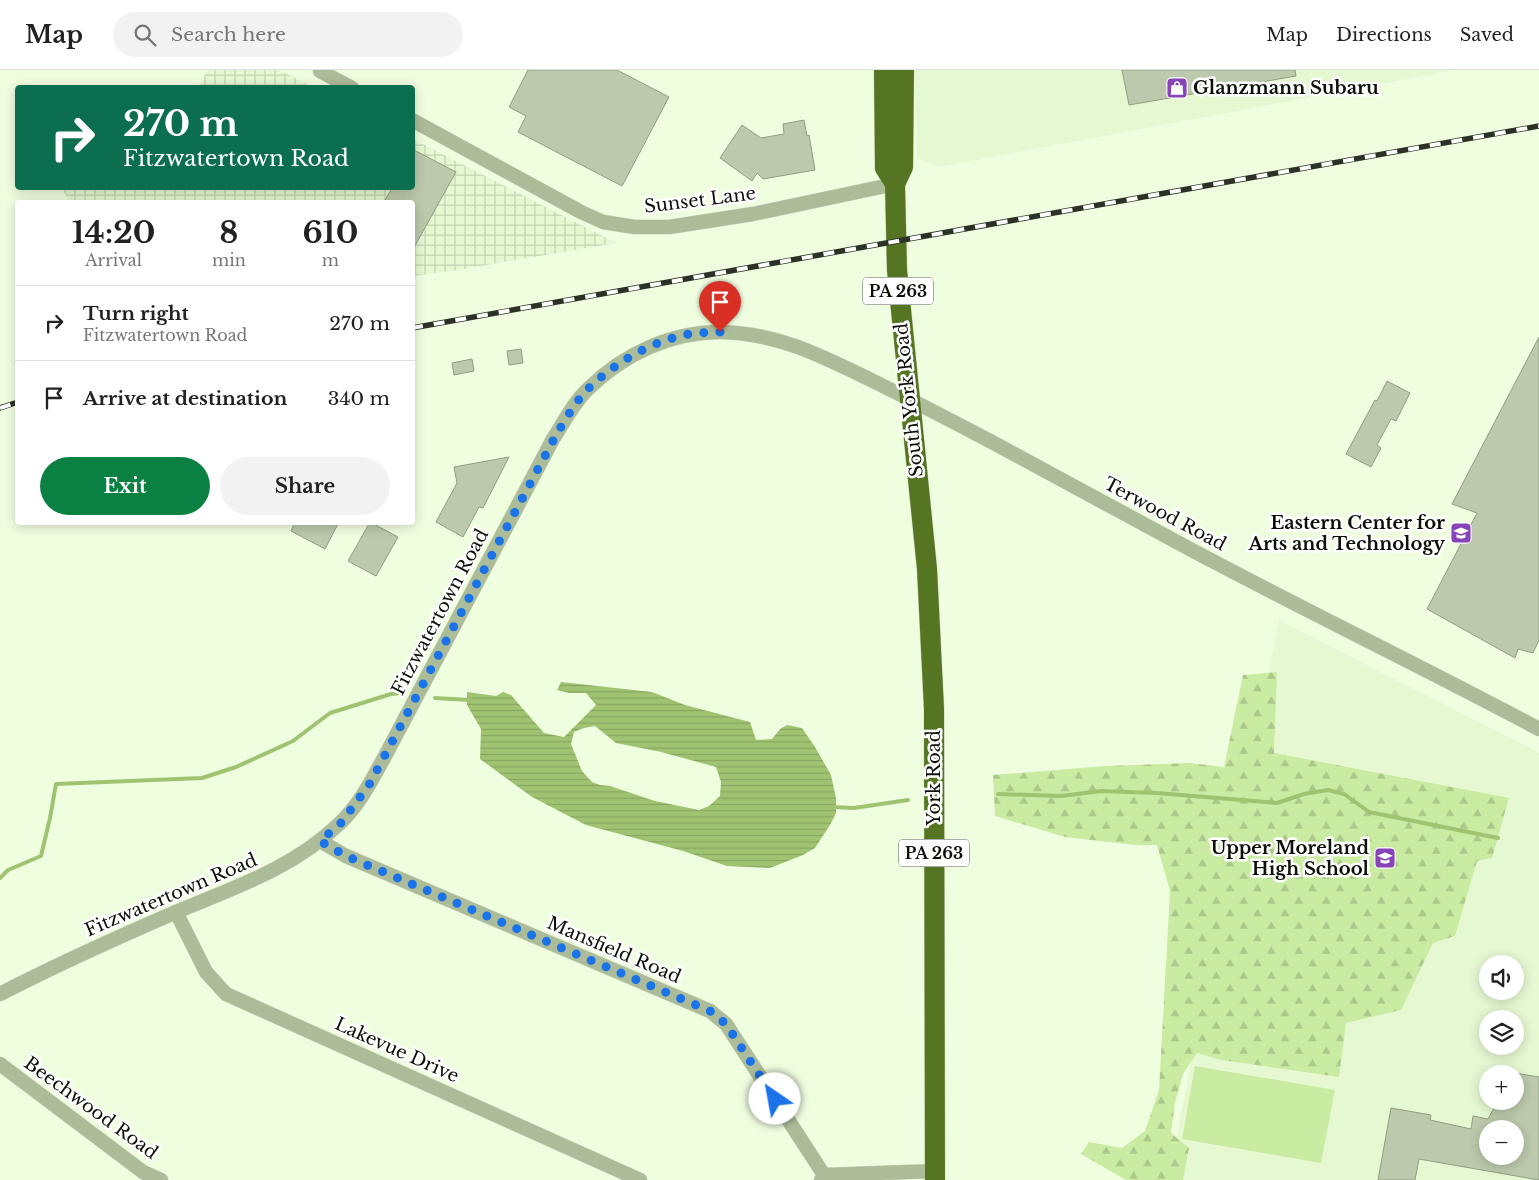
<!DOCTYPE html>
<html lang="en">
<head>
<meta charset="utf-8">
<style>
  :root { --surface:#fff; --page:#f2f2f2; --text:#222; --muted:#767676; --line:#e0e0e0; --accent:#0b8043 }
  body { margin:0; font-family:"Libre Baskerville",serif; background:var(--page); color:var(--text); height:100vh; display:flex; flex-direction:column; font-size:19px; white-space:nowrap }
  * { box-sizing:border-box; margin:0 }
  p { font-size:16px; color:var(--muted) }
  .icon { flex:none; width:28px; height:28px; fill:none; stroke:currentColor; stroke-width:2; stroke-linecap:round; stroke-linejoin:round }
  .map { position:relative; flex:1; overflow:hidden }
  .details { position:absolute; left:15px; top:130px; width:400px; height:325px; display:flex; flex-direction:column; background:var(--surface); border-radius:5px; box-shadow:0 2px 12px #0003 }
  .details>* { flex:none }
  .hud { position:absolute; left:15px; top:15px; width:400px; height:105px; border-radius:5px; box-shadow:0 2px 12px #0003; background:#0b6e4f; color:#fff; overflow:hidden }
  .tools { position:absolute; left:1479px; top:885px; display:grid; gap:10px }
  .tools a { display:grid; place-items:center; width:45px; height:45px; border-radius:50%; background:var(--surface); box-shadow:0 2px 12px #0003; font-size:25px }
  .pin { position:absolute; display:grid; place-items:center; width:42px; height:42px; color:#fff; margin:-51px -21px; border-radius:50% 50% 50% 0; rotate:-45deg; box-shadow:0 0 5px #0007 }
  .pin .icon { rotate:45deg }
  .me { position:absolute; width:55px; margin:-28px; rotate:327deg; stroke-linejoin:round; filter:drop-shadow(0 0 4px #0008) }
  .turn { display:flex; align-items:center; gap:18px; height:105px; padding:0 25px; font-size:22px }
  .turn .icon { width:65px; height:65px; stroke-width:2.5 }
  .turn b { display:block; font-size:35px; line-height:42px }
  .eta { display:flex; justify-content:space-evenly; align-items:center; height:85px; text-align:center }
  .eta b { font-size:30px; font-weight:700; line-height:35px }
  .primary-button { display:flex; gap:10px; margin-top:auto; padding:10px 25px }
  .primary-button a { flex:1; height:58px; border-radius:30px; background:var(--accent); color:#fff; font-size:20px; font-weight:700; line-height:58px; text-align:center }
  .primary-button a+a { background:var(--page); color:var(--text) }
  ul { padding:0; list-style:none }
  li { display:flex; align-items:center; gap:15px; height:75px; padding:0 25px; border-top:1px solid var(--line) }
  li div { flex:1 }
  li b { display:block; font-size:19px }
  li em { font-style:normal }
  header { display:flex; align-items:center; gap:30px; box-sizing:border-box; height:70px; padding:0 25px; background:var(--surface); border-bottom:1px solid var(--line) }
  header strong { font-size:24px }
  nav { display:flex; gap:28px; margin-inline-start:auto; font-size:18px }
  .search { width:350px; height:45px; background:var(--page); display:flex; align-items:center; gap:12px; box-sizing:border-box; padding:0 18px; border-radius:28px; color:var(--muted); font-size:19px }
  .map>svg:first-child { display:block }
</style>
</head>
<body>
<header>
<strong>Map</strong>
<div class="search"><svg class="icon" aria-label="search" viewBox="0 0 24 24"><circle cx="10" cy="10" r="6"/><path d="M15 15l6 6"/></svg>Search here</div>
<nav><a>Map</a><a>Directions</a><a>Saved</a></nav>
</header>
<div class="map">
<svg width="1539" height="1110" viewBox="0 0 1539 1110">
  <defs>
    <pattern id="industrial-grid" width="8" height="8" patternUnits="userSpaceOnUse" patternTransform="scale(1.25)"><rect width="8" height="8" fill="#e6f8d2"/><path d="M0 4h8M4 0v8" fill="none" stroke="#c4d4b3"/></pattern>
    <pattern id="forest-firs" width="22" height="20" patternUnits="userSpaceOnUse" patternTransform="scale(1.25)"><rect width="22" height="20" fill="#caeba2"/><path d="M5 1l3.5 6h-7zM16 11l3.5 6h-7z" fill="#acc88a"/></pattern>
    <pattern id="water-rules" width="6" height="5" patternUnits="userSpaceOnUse" patternTransform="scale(1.25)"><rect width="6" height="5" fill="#a0c372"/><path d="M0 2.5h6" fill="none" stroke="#89a661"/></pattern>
  </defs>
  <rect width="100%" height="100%" fill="#f0fee0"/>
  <path fill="#e6f8d2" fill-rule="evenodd" d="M915,0H1456L939,97L917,88Z
    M1279,550L1539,683V1110H1168ZM1488,894H1515V921H1488ZM1488,949H1515V976H1488ZM1488,1004H1515V1031H1488ZM1488,1059H1515V1086H1488Z"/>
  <path fill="url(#industrial-grid)" d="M208,0H279L313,17H198Z
    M413,69L616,173L452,201L413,206L412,132H69L62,118H412Z"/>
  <path fill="url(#forest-firs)" d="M1277,602L1274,683L1509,728L1492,788L1477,791L1455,866L1433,873L1401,940L1346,953L1339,1007L1221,990L1197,983L1183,1004L1175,1033L1171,1063L1189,1078L1183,1110H1126L1081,1084L1089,1072L1122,1078L1145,1061L1159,1020L1170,821L1157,775H1135L1065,767L995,746L993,705L1105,696L1190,693L1224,697L1243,605Z"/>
  <path fill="#caeba2" d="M1195,996L1335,1020L1321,1093L1182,1069Z"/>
  <path fill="url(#water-rules)" fill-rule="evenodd" d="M561,612L652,622L685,635L750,652L756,670L772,669L780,659L787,655L802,658L815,677L831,705L836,728V743L830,755L815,778L803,785L770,798L727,796L683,781L586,755L532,727L480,689L481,659L467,635V622L496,626L503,622L511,625L544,663L564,667L596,635L586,623H569L557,620ZM595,656L616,673L661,682L716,697L721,712L720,726L709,736L699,740L655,731L610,716L600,715L592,712L582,701L571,674L574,662L584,658Z"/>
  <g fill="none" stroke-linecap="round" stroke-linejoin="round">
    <path stroke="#a0c372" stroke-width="4" d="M435,628L470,630
      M998,724L1061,726L1101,721L1157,723L1277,733L1304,724L1328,720L1344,724L1369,742L1498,768
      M833,737L854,738L908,730
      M0,808L8,800L41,786L50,748L56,714L202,708L236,697L293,671L330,643L391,624L402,623"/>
  </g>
  <path fill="#bcc9ac" stroke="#919e82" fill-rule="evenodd" d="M528,0H617L669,27L622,116L518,62L526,46L509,37Z
    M1122,0H1295L1296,6L1129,35Z
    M804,50L807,66L809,65L815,100L763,109L757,103L752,111L720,88L742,55L761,68L784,64L783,54Z
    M412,79L456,102L412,181V132H384L392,118H412Z
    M1539,267V570L1533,583L1518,579L1515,588L1427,539L1477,443L1452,434Z
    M521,279L523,293L509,295L507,281Z
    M472,289L474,301L454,305L452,293Z
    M1387,311L1410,323L1396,351L1391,349L1377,375L1381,378L1371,397L1346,384L1375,330L1377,331Z
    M509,387L483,438L479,437L463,467L436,452L457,413L454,397Z
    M295,452H339L325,479L291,461Z
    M370,452L398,467L376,506L348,491Z
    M1515,1003L1539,1007V1110L1419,1089L1415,1110H1378L1391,1038L1431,1045L1430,1050L1471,1059L1473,1046L1488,1049L1498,1031H1515ZM1488,1059H1515V1086H1488Z"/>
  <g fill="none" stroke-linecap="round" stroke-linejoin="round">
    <g stroke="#ccd8bd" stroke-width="15">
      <path id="minor" d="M320,1L352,18
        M412,50L581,142L603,152L635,157H669L753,144L895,114
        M320,771L346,786L710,941L726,954L824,1105
        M176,842L206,902L226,924L640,1110
        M0,924C58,894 116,868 176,842C235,817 292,799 339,754C359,736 371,711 384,688L553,369C564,352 574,332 589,318C624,284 671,262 720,262C777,263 820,285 869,309C910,329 950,350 990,371C1056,407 1122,442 1188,478C1304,540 1423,597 1539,659
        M0,994L143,1102L161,1110
        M821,1110L824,1105L935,1101"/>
    </g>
    <g stroke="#ccd8bd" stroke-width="21">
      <path id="highway" d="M884,0L885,98L895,114
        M904,0L903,97L895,114L897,200L927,499L934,639L935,1110"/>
    </g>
    <use href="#minor" stroke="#acbc99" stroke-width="14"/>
    <use href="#highway" stroke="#567523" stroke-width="20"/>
    <g stroke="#2c3125" stroke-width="5.5">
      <path id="rail" d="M412,258L1539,56
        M0,338L18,332"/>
    </g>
    <use href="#rail" stroke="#fff" stroke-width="4" stroke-dasharray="11" stroke-linecap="butt"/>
  </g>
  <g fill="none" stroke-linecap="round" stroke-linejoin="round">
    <path stroke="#1a73e8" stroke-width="9" stroke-dasharray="0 16.2" d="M720,262C710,263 699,262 689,264C652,271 616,292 589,318C574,333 564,352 554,369L369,715L341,753L320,771L346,786L710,941L726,954L775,1029"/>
  </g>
  <defs>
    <g id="shop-square" transform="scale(1.125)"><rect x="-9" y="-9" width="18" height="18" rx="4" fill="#8744b8" stroke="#fff"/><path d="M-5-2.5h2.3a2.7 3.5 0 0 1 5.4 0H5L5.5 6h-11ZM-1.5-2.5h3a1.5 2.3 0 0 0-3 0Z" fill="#fff"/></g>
    <g id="school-square" transform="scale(1.125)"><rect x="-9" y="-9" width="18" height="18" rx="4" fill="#8744b8" stroke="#fff"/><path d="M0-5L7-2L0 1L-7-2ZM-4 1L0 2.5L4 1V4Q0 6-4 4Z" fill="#fff"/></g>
  </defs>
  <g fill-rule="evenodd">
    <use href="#shop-square" x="1177" y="18"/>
    <use href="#school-square" x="1461" y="463"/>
    <use href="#school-square" x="1385" y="788"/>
  </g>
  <g text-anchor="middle" stroke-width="5" stroke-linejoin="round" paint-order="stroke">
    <g fill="#fff" stroke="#555851" stroke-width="1">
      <rect x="863" y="207.5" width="70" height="27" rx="4"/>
      <rect x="899" y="769.5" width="70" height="27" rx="4"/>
    </g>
    <g font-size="16" font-weight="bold" fill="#0c1007">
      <text x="898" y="227">PA 263</text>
      <text x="934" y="789">PA 263</text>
    </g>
    <g font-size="18" font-weight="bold" fill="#0c1007" stroke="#fff" text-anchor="end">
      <text x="1193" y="24" text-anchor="start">Glanzmann Subaru</text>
      <text x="1445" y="459">Eastern Center for<tspan x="1445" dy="21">Arts and Technology</tspan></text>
      <text x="1369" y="784">Upper Moreland<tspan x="1369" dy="21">High School</tspan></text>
    </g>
    <g font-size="18" fill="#0c1007" stroke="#fff">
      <text transform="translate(700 130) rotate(-7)" y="6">Sunset Lane</text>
      <text transform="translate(909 330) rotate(-96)" y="6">South York Road</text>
      <text transform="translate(1165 444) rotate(28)" y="6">Terwood Road</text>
      <text transform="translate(440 542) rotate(-62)" y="6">Fitzwatertown Road</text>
      <text transform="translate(934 708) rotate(-90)" y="6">York Road</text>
      <text transform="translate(171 825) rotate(-23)" y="6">Fitzwatertown Road</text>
      <text transform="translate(614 880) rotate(23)" y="6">Mansfield Road</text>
      <text transform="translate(397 980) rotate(24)" y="6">Lakevue Drive</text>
      <text transform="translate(91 1038) rotate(36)" y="6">Beechwood Road</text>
    </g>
  </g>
</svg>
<div class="tools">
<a><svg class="icon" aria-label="sound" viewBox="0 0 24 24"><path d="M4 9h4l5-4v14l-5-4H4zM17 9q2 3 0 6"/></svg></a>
<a><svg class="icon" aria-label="layers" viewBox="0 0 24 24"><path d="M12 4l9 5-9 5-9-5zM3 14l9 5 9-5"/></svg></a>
<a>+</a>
<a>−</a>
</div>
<div class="pin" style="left:720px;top:262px;background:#d93025"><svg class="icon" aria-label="arrive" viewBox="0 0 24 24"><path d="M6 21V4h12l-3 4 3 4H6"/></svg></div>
<svg class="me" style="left:775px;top:1029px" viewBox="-20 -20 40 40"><circle r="19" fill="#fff"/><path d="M0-13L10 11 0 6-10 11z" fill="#1a73e8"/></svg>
<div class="hud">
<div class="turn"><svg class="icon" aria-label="right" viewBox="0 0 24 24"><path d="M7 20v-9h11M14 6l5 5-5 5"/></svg><div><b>270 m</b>Fitzwatertown Road</div></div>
</div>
<section class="details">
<div class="eta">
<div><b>14:20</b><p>Arrival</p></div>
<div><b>8</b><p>min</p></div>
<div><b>610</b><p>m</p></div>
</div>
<ul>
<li><svg class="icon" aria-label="right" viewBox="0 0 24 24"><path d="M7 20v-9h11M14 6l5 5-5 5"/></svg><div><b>Turn right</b><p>Fitzwatertown Road</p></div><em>270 m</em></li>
<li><svg class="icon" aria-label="arrive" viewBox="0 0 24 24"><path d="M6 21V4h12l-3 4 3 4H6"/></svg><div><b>Arrive at destination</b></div><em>340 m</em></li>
</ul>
<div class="primary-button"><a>Exit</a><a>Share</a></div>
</section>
</div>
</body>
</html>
